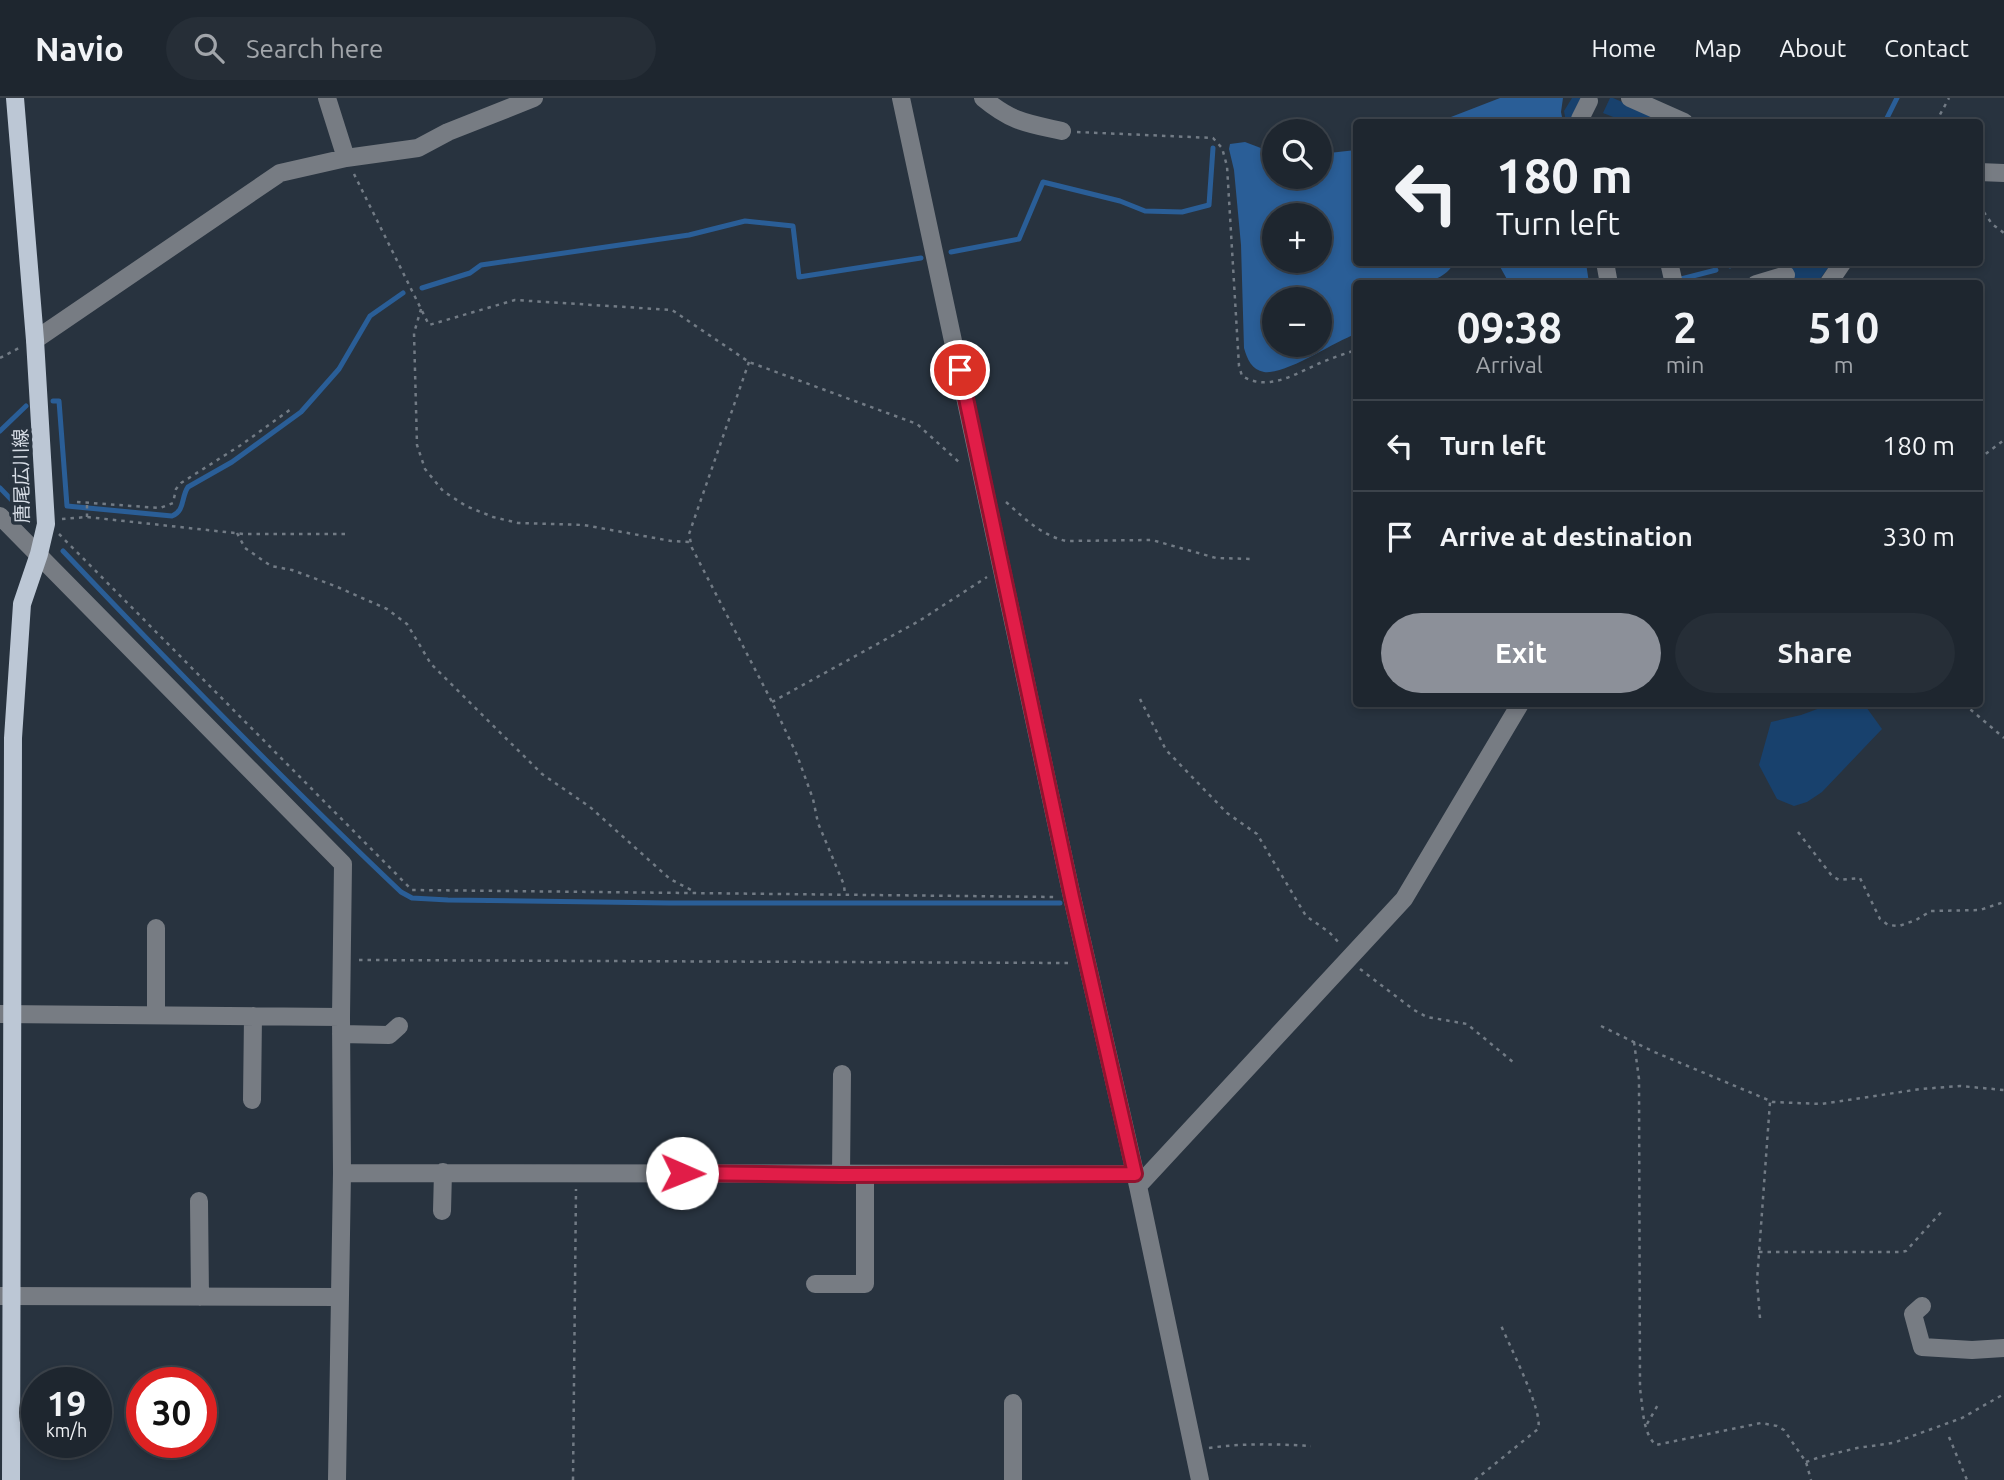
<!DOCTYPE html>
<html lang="en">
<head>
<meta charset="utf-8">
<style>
  :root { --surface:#1e262f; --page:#262e37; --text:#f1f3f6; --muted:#a1a5aa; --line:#3c434b; --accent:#8c9099 }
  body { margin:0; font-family:Ubuntu,"Noto Sans JP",sans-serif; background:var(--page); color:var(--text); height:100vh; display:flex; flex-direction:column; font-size:26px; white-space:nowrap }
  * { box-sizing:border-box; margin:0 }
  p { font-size:23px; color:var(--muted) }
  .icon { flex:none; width:38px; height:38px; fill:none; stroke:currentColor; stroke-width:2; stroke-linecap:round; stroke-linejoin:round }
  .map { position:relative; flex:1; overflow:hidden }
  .details { position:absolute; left:1353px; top:182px; width:630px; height:427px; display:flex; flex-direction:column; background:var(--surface); border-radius:7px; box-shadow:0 4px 10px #0003,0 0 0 2px var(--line) }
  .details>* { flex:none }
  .banner { position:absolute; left:1353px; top:21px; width:630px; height:147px; border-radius:7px; box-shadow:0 4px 10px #0003,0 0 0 2px var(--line); background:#1e262f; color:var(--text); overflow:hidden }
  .tools { position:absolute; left:1262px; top:21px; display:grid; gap:14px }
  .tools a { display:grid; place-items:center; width:70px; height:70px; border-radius:50%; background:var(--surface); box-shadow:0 4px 10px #0003,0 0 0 2px var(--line); font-size:35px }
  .speed { position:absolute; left:21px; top:1269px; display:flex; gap:14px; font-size:35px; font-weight:700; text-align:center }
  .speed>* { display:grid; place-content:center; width:91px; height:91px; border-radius:50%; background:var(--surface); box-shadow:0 4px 10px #0003,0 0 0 2px var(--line); line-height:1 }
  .speed small { font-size:18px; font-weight:400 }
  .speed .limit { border:10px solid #d22; background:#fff; color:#111 }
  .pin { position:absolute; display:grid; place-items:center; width:60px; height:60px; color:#fff; margin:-30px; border:4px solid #fff; border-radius:50%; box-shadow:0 2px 7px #0007 }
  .me { position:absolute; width:77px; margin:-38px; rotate:91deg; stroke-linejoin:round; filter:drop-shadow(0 0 5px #0008) }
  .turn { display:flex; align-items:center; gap:24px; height:147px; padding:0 28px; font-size:32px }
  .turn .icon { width:91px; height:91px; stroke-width:2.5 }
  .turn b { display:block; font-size:49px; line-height:60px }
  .eta { display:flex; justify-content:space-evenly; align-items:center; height:119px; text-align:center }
  .eta b { font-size:42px; font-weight:600; line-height:49px }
  .cta { display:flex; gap:14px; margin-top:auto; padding:14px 28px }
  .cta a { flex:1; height:80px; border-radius:42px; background:var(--accent); color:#fff; font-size:28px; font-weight:600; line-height:80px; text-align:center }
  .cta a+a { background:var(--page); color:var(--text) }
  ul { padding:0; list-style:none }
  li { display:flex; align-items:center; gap:21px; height:91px; padding:0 28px; border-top:2px solid var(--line) }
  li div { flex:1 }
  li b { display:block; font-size:26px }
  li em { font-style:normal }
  header { display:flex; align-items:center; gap:42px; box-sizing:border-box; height:98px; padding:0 35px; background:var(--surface); border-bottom:2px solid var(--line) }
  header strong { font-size:33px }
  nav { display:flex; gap:38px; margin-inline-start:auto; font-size:24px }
  .search { width:490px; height:63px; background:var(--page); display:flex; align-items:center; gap:18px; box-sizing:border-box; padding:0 24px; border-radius:38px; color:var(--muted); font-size:26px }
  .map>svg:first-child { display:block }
</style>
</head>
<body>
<header>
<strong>Navio</strong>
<div class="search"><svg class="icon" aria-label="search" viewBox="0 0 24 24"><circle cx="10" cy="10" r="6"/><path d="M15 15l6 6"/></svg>Search here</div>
<nav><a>Home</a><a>Map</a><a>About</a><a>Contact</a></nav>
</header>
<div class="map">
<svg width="2004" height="1382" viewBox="0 0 2004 1382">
  <rect width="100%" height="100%" fill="#28333f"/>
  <path fill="#18416d" d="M1572,0H1582L1574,24H1566L1564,13Z
    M1610,0H1613L1668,24H1626L1603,15Z
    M1789,165H1832L1816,186L1795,185Z
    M1831,606H1864L1882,631L1822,694L1807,704L1794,708L1777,701L1759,667L1771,624L1801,617Z"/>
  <path fill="#2a5e97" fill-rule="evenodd" d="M1500,0H1563L1561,14L1563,24H1438Z
    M1245,44L1274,55V79H1320V56L1356,52V164L1454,165C1439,194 1385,186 1356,186V236C1333,244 1286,277 1264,274C1252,272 1247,261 1244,250L1241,147L1234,72L1229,51L1230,46ZM1274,117H1320V163H1274ZM1274,201H1320V247H1274Z
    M1498,165H1586L1589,185H1509Z"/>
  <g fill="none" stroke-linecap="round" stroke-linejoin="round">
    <path stroke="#2a5e97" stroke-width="5" d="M1885,24L1897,0
      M951,154L1019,141L1043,84L1120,103L1145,113L1182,114L1209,107L1213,50
      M1730,168L1742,164
      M1681,181L1716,172
      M422,190L470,175L481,167L689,137L745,123L793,128L799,179L921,160
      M53,303H59L67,408L172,418C185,413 181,399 188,389L232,364L301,314L339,271L370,218L403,195
      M0,333L26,308
      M0,390L28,419
      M63,453C173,569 285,684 401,794L412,800L448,802L669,805H1060"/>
    <path stroke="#727b85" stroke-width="2.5" stroke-dasharray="3.5 5" stroke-linecap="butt" d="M1936,24L1949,0
      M1077,34L1213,40L1222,50L1227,68L1239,268L1242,278C1268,294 1295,276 1320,265C1332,260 1344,256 1356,252
      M354,76L429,227L515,202L672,212L749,264L917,326L960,365
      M1979,107L1992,126L2004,135
      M421,211L414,235L417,347L425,371L443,393L466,408L493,419L518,425L584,427L671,443L691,444
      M0,260L19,250
      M749,264L689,436L692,450L772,604L797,657L813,701L818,725L844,787L845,797
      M1979,361L2004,342
      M77,404L160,410L173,405L176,391L181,385L241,347L291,311
      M1006,404C1025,421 1041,437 1066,443L1152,442L1216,460L1253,461
      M87,419V405
      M62,421L87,419L244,436H345
      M237,435L245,450L271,468L292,472L335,488L387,511L407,526L431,566L542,676L590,709L670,781L695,794
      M59,436L412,792L1055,799
      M1140,601L1166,652L1227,715L1257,736L1306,818L1329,834L1341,847
      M772,604L919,523L987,479
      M1964,606L2004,640
      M1798,734L1832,778L1839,782L1860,780L1880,821L1888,827L1899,828L1916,822L1931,813L1980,812L2004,804
      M359,862L1070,865
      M1360,871L1414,912L1427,919L1467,926L1513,964
      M1601,928L1652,953L1773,1004L1821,1006L1921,991L1960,988L2004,992
      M1634,944L1639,981L1640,1291C1643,1308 1642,1335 1656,1347L1761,1325L1777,1328L1784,1332L1806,1364L1811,1382
      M1759,1154H1901L1906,1153L1944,1111
      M1760,1220L1757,1183L1770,1004
      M1647,1326L1659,1305
      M1949,1339L1967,1382
      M1209,1350C1243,1345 1277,1346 1311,1348
      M1806,1364L1820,1359L1857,1350L1893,1345L1962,1320L2004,1296
      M573,1382L576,1091
      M1475,1382L1538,1331C1544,1314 1508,1245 1500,1225"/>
    <path stroke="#777c83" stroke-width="18" d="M327,0L346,60
      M901,0L1072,799L1138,1088L1200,1382
      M983,0C1012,24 1026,25 1062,33
      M1630,0L1684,24
      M1580,24V21L1589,3
      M1979,74L2004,75
      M1605,164L1609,186
      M1669,164L1674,186
      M1756,186L1786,177
      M1828,186L1843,164
      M35,242L280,75L346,60L418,50L448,34L534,0
      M0,418L343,766L341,919L342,1075L337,1382
      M0,916L341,919
      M156,917V830
      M341,936L389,937L399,928
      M252,1002L253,918
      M342,1075C607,1073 871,1077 1135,1076
      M841,1077L842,976
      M1138,1088L1404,801L1520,606
      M199,1103L200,1199
      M442,1113L443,1074
      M815,1186H865V1077
      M0,1198L339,1199
      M1922,1208L1913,1216L1922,1249L1972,1252L2004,1250
      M1013,1382V1305"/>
    <path stroke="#bcc7d5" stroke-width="18" d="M11,1382L13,640L22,506L39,456L46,426L35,242L15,0"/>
  </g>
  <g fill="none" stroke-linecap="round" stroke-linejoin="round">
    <g stroke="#92132f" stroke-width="18">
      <path id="route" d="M682,1075L841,1077L1135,1076L1072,799L960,272"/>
    </g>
    <use href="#route" stroke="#e11d48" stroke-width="12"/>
  </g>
  <g text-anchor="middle" stroke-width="7" stroke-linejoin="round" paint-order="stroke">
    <g font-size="19" fill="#d7dde6" stroke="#28333f">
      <text transform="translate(21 378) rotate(-91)" y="7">唐尾広川線</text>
    </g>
  </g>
</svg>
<div class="tools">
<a><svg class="icon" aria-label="search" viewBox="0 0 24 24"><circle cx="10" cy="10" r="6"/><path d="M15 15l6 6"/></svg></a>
<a>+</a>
<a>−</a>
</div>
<div class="speed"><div>19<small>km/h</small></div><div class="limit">30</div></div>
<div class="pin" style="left:960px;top:272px;background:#d93025"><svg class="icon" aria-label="arrive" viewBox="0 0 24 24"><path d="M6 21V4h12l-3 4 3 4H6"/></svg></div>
<svg class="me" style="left:682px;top:1075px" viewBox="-20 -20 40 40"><circle r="19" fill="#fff"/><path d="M0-13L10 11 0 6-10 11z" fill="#e11d48"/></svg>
<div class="banner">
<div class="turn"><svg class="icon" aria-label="left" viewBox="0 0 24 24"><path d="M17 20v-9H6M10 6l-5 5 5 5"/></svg><div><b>180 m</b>Turn left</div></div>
</div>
<section class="details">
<div class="eta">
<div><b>09:38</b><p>Arrival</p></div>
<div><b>2</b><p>min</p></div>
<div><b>510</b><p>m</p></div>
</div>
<ul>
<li><svg class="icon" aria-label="left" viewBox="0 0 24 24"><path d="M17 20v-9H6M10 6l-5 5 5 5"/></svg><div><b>Turn left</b></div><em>180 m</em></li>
<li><svg class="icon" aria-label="arrive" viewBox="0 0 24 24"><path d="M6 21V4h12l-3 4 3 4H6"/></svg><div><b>Arrive at destination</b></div><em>330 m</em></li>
</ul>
<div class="cta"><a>Exit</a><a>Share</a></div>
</section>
</div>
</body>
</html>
